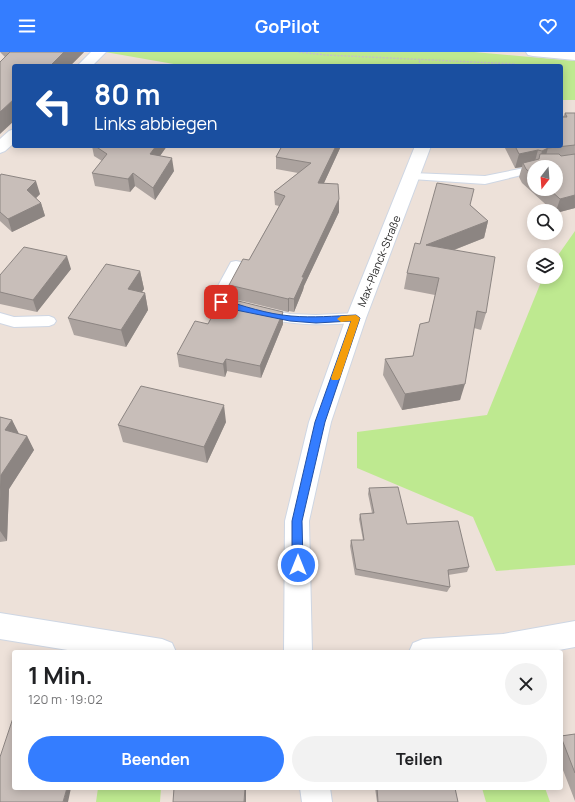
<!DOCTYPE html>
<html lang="de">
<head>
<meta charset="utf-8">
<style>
  :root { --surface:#fff; --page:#f2f2f2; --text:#202124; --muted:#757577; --accent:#347dff }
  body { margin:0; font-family:Manrope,sans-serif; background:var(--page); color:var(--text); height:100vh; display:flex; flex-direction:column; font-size:15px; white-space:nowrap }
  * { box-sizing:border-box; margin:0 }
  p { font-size:13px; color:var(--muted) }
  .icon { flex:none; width:22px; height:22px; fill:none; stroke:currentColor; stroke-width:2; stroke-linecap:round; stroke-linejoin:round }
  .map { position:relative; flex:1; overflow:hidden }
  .drawer { position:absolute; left:12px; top:598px; width:551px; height:140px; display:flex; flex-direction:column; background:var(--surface); border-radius:4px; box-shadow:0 2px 10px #0003 }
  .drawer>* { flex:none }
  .banner { position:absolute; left:12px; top:12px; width:551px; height:84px; border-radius:4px; box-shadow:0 2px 10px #0003; background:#1a4fa0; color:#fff; overflow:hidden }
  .needle { width:26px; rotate:197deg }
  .tools { position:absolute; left:527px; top:108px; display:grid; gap:8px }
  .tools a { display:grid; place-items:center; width:36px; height:36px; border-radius:50%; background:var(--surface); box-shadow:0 2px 10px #0003; font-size:20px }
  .pin { position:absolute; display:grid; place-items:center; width:34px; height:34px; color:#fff; margin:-17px; border-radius:8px; box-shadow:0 2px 6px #0006 }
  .me { position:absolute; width:44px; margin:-22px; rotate:0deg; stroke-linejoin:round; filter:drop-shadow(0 0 3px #0008) }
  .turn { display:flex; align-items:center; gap:14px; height:84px; padding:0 16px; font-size:18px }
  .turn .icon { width:52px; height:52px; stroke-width:2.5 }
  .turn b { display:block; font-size:28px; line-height:34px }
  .round { display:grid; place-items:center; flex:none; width:42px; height:42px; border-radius:21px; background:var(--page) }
  .head { display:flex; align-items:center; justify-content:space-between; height:68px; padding:0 16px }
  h1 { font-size:24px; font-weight:700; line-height:30px }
  .action { display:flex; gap:8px; margin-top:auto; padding:8px 16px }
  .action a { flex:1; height:46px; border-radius:24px; background:var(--accent); color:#fff; font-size:16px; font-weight:700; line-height:46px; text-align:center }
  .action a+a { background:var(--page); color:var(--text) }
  header { display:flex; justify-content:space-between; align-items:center; height:52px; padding:0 16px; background:var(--accent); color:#fff; font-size:18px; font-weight:700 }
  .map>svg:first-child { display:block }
</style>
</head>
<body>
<header><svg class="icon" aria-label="menu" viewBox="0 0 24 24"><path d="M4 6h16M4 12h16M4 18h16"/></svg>GoPilot<svg class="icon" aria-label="heart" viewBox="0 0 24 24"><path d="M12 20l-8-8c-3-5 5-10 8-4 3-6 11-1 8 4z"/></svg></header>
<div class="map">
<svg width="575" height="750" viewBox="0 0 575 750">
  <rect width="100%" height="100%" fill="#ede1d9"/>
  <path fill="#bee990" d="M105,0H474L575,9V48H561V14H185Z
    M575,179V513L496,519L473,465L357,416V380L487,363L543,225H556V206Z
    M98,736H161L160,750H96Z
    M482,736H545L550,750H486Z"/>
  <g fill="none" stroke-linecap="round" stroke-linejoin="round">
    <g stroke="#ced6e3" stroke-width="2">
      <path id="lane" d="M534,114L538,115H534V120L485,132L412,127L408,126L406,124L408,122L412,121L485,124Z
        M236,209L241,210L243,213L227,243V247L245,253L247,256L245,259L240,261L216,253L213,243L231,210Z
        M263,256L290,262L316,263L356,261L361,263L363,266L361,269L356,271C321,273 292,274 258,264L256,261L258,258Z
        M0,261L14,265L49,264L54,266L56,269L54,272L49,274L14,275L0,271Z"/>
    </g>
    <g stroke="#ced6e3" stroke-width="2">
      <path id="street" d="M91,0H106L92,14H77Z
        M14,77V91L5,99L0,101V87L9,79Z
        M415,94H431L366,266L331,370L309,469L312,600H284L285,469L309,370L346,266Z
        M0,561L162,587L172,591L176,600H80L0,587Z
        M575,569V595L548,600H409L413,591L423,587L503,582Z
        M300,736H330L332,750H302Z"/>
    </g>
    <g stroke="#ced6e3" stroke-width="2">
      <path id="secondary" d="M526,0H575V8L533,4L528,3Z"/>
    </g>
    <path stroke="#c3c3c3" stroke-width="1.5" stroke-dasharray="2 1.5" stroke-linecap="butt" d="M299,0L326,3L516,12
      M419,14L420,7"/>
    <use href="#lane" fill="#fff" fill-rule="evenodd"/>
    <use href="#street" fill="#fff" fill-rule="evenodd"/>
    <use href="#secondary" fill="#fff" fill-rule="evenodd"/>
  </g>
  <path fill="#aca39f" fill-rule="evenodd" d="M0,0H84L70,14H14Z
    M565,61H575V156L556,161V159H553L522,131L519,125L522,115L515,116L504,94H561L563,65ZM534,115L556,137H534Z
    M92,94H107L112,95L113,94H167L160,104L174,119L155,148L135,134L130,140L95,134L92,121L102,109L94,104Z
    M282,94H341L324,131L339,147V160L304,234L303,238L294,260L289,259L288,260L230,246L229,233L249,208L279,154L275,153L274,140L298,121L276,117V105Z
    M0,124L40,142L36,146L41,151L45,164L12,180L0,169Z
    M470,153L488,169L484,186L454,198L486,261L481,278L474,276L460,348L402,358L383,323L385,307L413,304L429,270L435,243L404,237L407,221L420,192Z
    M71,217L37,260L0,252V223Z
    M140,219L144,237L142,240L145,241L148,258L126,295L74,283L68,266Z
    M208,272H283L261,326L227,319L225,325L179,315L177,302Z
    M0,365L12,368L19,382L27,384L34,398L9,437L7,489L0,490Z
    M226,370L207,411L123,390L118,373Z
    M369,436L407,472L469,515L467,520L448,523L450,535L447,540L355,523L350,494L351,488H363L359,467L360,462L372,461L368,442Z
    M575,682V749L561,713V684Z
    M375,736H455L458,750H377Z"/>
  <path fill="#8c8582" d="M64,0H84L70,14H50Z
    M14,47V69L0,82V60Z
    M156,94H167L152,115L150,102Z
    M336,94H341L318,144V131Z
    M548,96L544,111L538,113L542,99Z
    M538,98L534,113L523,111L522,115L515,116L519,102Z
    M172,106L174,119L155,148L153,136Z
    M133,121L135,134L130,140L128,127Z
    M36,129L40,142L31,151L27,138Z
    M575,143V156L556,161V159L560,147Z
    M339,147V160L304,234L303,238L294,260V247L302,225Z
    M41,151L45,164L12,180L8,167Z
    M488,169L484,186L423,210L426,193Z
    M67,204L71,217L37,260L33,248Z
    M140,219L144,237L132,255L128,237Z
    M145,241L148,258L126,295L121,278Z
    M289,246V259L288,260V247Z
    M283,260V272L261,326L260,314Z
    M226,307L227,319L225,325L223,312Z
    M465,332L460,348L402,358L405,342Z
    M224,353L226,370L207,411L204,395Z
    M12,368L19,382L5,378Z
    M27,384L34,398L9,437L7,489L0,479V447L1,423Z
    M67,736H71L68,750H63Z
    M245,736H246V750H244Z"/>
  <path fill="#c8beb9" stroke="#8c8582" d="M10,0H64L50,14H14V47L0,60V10Z
    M565,61H575V93L548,96L542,99L538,98L519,102L515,94H561V65H567Z
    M95,94H107L112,95L113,94H156L150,102L172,106L153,136L133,121L128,127L92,121L107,102Z
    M282,94H336L318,131L338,132L339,147L302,225H304L294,247L289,246L288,247L229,233L243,207L249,208L285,144L274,140L311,111L276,105Z
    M540,102H559L561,104L575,102V143L560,147L549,137H556V115H534V124L526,117L523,111L539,107Z
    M1,122L36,129L27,138L41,151L8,167L0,160V124Z
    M437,131L474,137L470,153L488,169L426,193L495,205L486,261L477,259L465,332L405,342L385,307L413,304L420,272L429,270L439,226L407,221L415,191L420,192Z
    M24,195L67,204L33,248L0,240V223Z
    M106,212L140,219L128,237L145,241L121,278L68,266Z
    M222,245L283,260L260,314L226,307L223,312L177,302L195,269L208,272Z
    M141,334L224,353L204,395L118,373Z
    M0,365L12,368L5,378L27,384L1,423L0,447Z
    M398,435L407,472L458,469L469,515L448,518L450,535L356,517L351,488H364L360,462L374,461L369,436Z
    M14,663V736H67L63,750H0V705Z
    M575,682V721L561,685V684Z
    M174,736H245L244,750H173Z
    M377,736H455L458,750H378Z"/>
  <path fill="#347dff" stroke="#2251a6" d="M221,247C243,254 267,262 291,264C313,266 334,264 356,263L360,266L325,370L302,469L303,513L301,516L298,517L294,516L292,513V469L315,370L351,269L316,271L290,269L231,257L218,252V248Z"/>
  <path fill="#f59e0b" d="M356,263L360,266L340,326L338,328H332L331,326L351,269L341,270L337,267L341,264Z"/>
  <g text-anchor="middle" stroke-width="3" stroke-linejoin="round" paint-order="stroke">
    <g font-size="11" fill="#292929" stroke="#fff">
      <text transform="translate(379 209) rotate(-68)" y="4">Max-Planck-Straße</text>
    </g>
  </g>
</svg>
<div class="tools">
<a><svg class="needle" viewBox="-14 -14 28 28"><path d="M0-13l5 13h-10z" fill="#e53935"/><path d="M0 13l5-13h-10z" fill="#757577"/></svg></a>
<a><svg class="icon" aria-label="search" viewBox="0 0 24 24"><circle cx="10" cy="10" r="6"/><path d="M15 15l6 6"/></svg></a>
<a><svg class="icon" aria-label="layers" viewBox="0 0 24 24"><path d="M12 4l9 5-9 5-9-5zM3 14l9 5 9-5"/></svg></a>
</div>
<div class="pin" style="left:221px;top:250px;background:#d93025"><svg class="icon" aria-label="arrive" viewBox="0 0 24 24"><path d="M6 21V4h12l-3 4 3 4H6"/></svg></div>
<svg class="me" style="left:298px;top:513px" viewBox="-20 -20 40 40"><circle r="17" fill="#347dff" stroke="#fff" stroke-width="3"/><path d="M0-11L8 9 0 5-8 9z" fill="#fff"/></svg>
<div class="banner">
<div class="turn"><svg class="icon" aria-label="left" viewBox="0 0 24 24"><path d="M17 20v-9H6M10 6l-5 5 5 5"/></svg><div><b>80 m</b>Links abbiegen</div></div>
</div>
<section class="drawer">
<div class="head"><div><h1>1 Min.</h1><p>120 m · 19:02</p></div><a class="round"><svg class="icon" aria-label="close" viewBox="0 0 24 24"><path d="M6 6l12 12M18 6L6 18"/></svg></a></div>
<div class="action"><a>Beenden</a><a>Teilen</a></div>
</section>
</div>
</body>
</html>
